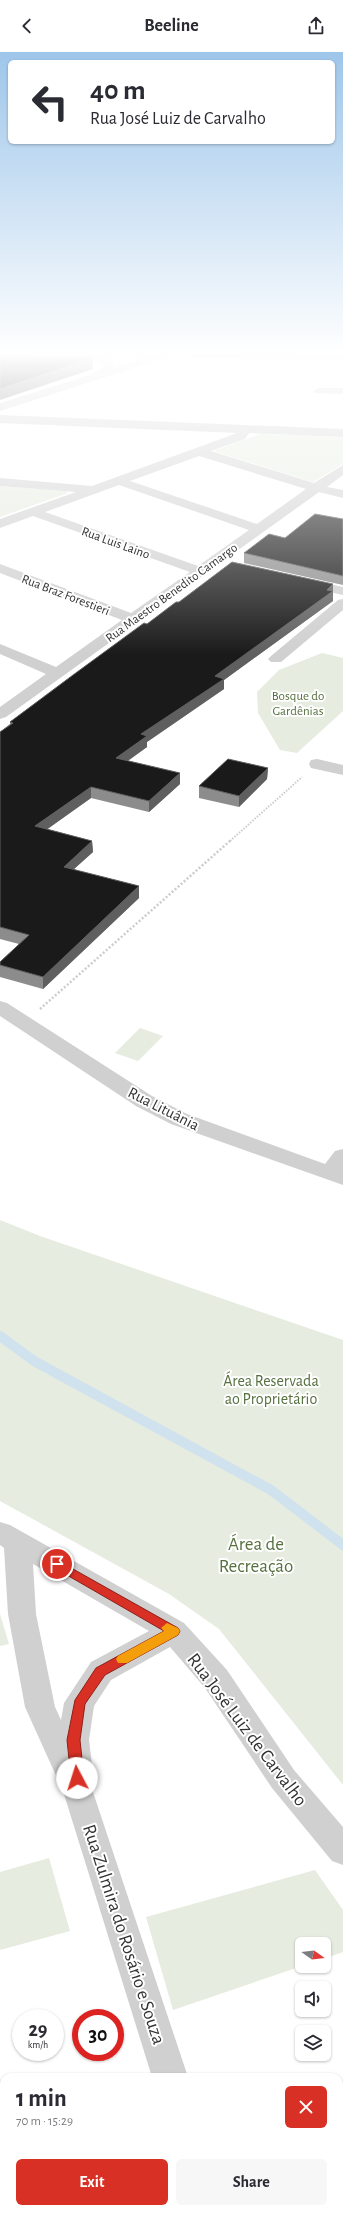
<!DOCTYPE html>
<html lang="en">
<head>
<meta charset="utf-8">
<style>
  :root { --surface:#fff; --page:#f7f7f7; --text:#2b2b33; --muted:#7c7c81; --accent:#d93025 }
  body { margin:0; font-family:"Alegreya Sans",sans-serif; background:var(--page); color:var(--text); height:100vh; display:flex; flex-direction:column; font-size:15px; white-space:nowrap }
  * { box-sizing:border-box; margin:0 }
  p { font-size:13px; color:var(--muted) }
  .icon { flex:none; width:22px; height:22px; fill:none; stroke:currentColor; stroke-width:2; stroke-linecap:round; stroke-linejoin:round }
  .map { position:relative; flex:1; overflow:hidden }
  .side { position:absolute; left:0px; top:2021px; width:343px; height:140px; display:flex; flex-direction:column; background:var(--surface); border-radius:12px 12px 0 0; box-shadow:0 1px 3px #0004 }
  .side>* { flex:none }
  .banner { position:absolute; left:8px; top:8px; width:327px; height:84px; border-radius:6px; box-shadow:0 1px 3px #0004; background:#fff; color:var(--text); overflow:hidden }
  .needle { width:26px; rotate:104deg }
  .tools { position:absolute; left:295px; top:1885px; display:grid; gap:8px }
  .tools a { display:grid; place-items:center; width:36px; height:36px; border-radius:6px; background:var(--surface); box-shadow:0 1px 3px #0004; font-size:20px }
  .speed { position:absolute; left:12px; top:1957px; display:flex; gap:8px; font-size:20px; font-weight:700; text-align:center }
  .speed>* { display:grid; place-content:center; width:52px; height:52px; border-radius:50%; background:var(--surface); box-shadow:0 1px 3px #0004; line-height:1 }
  .speed small { font-size:10px; font-weight:400 }
  .speed .limit { border:6px solid #d22; background:#fff; color:#111 }
  .pin { position:absolute; display:grid; place-items:center; width:34px; height:34px; color:#fff; margin:-17px; border:2px solid #fff; border-radius:50%; box-shadow:0 1px 4px #0007 }
  .me { position:absolute; width:44px; margin:-22px; rotate:355deg; stroke-linejoin:round; filter:drop-shadow(0 0 3px #0008) }
  .turn { display:flex; align-items:center; gap:14px; height:84px; padding:0 16px; font-size:18px }
  .turn .icon { width:52px; height:52px; stroke-width:2.5 }
  .turn b { display:block; font-size:28px; line-height:34px }
  .round { display:grid; place-items:center; flex:none; width:42px; height:42px; border-radius:6px; background:var(--page) }
  .headline { display:flex; align-items:center; justify-content:space-between; height:68px; padding:0 16px }
  h1 { font-size:24px; font-weight:700; line-height:30px }
  .primary-button { display:flex; gap:8px; margin-top:auto; padding:8px 16px }
  .primary-button a { flex:1; height:46px; border-radius:6px; background:var(--accent); color:#fff; font-size:16px; font-weight:700; line-height:46px; text-align:center }
  .primary-button a+a { background:var(--page); color:var(--text) }
  header { display:flex; justify-content:space-between; align-items:center; height:52px; padding:0 16px; background:var(--surface); font-size:18px; font-weight:700 }
  .map>svg:first-child { display:block }
</style>
</head>
<body>
<header><svg class="icon" aria-label="back" viewBox="0 0 24 24"><path d="M15 5l-7 7 7 7"/></svg>Beeline<svg class="icon" aria-label="share" viewBox="0 0 24 24"><path d="M12 15V3M7 8l5-5 5 5M5 13v7h14v-7"/></svg></header>
<div class="map">
<svg width="343" height="2161" viewBox="0 0 343 2161">
  <rect width="100%" height="100%" fill="#fff"/>
  <path fill="#e6ecdf" d="M260,382L343,385V412L313,430L214,399Z
    M0,434L65,439L68,441L0,465Z
    M322,601L343,606V659L297,701L280,698L258,661L257,640L279,618Z
    M140,976L163,984L138,1009L115,1001Z
    M0,1168L40,1184L343,1288V1733L219,1577L169,1542L0,1449Z
    M0,1562L9,1592L0,1594Z
    M49,1806L70,1879L0,1898V1820Z
    M315,1818L343,1858V1900L324,1907V1892H302V1914L173,1958L146,1865Z"/>
  <g fill="none" stroke-linecap="round" stroke-linejoin="round">
    <path stroke="#cfe2ee" stroke-width="10" d="M0,1284L34,1309L271,1438L343,1493"/>
    <path stroke="#cdcdcd" stroke-width="2" stroke-dasharray="1.5 1.5" stroke-linecap="butt" d="M230,789L302,725"/>
    <path stroke="#cdcdcd" stroke-width="2.5" stroke-dasharray="2 2" stroke-linecap="butt" d="M40,957L231,788"/>
    <path fill="#d0d0d0" fill-rule="evenodd" d="M76,300C90,300 101,302 113,309L114,315L161,300L175,301L174,303L0,359V351L90,323L103,315V312L77,303Z
      M319,336H343V342L315,341L313,339Z
      M0,363L343,377V385L249,381L245,387L211,399L314,431L343,413V423L327,435L343,438V446L319,440L6,665L0,667V655L46,622L0,602V592L56,615L122,568L0,521V512L131,561L190,520L33,464L0,476V467L76,440L0,434V426L92,434L237,381L0,371ZM199,404L306,437L257,472L130,429ZM119,433L249,478L198,514L45,460Z
      M304,526L343,535V543L299,533L297,530Z
      M343,547V558L281,610H271L268,607L271,604L338,548Z
      M317,707L343,713V723L311,716L309,712L311,708Z
      M0,949L7,951L152,1044L187,1062L325,1112L335,1099L343,1097V1133L171,1072L136,1054L0,964Z
      M0,1470L10,1473L184,1571L227,1618L294,1718L343,1775V1813L332,1809L272,1736L205,1636L170,1595L111,1628L94,1654L89,1688L93,1721L89,1728L188,2025H152L63,1739L25,1655L8,1562L4,1496L0,1493ZM33,1512L149,1579L91,1610L64,1651L61,1668L55,1655L36,1562Z
      M185,2157H223L224,2161H186Z"/>
    <path fill="#ababab" fill-rule="evenodd" d="M39,300L343,302V308L44,303Z"/>
  </g>
  <path fill="#8c8c8c" d="M343,467V533L244,511V501L285,486Z
    M333,532V549L224,628V637L147,690V695L128,709L180,732L149,760L91,746L47,777L92,789L93,800L74,817L139,846L43,937L0,925V910L19,892L0,887V680L10,672V670L147,572L179,550Z
    M268,716L267,727L239,755L199,746V734Z"/>
  <path fill="#5f5f5f" d="M93,306V317L0,348V337Z
    M333,532V549L224,628V637L147,690V695L116,717V706L141,682L215,624Z
    M268,716L267,727L239,755V744Z
    M180,721V732L149,760V749Z
    M91,735V746L35,786V774Z
    M92,789L93,800L64,826V815Z
    M139,834V846L43,937V925Z"/>
  <path fill="#1a1a1a" stroke="#5f5f5f" d="M0,302L93,304V306L0,337Z
    M315,462L343,467V524L244,501L269,482L285,486Z
    M232,510L333,532L327,538L333,539L215,624L224,627L141,682L147,684L116,706L180,721L149,749L91,735L35,774L92,789L64,815L139,834L43,925L0,913V910L29,883L0,875V680L13,671L10,670L73,623L144,571L147,572L176,550H179Z
    M228,707L268,716L239,744L199,734Z"/>
  <linearGradient id="sky" x2="0" y2="1"><stop stop-color="#9ec6ea"/><stop offset="0.5" stop-color="#fff"/><stop offset="1" stop-color="#fff" stop-opacity="0"/></linearGradient>
  <rect width="343" height="603" fill="url(#sky)"/>
  <path fill="#d93025" stroke="#8d1f18" d="M57,1508L178,1576L180,1579L178,1583L105,1623L85,1652L80,1688L84,1726L82,1730L77,1732L73,1730L71,1726L67,1688L75,1648L96,1616L164,1579L53,1515L51,1512Z"/>
  <path fill="#f59e0b" d="M167,1571L178,1576L180,1579L178,1583L127,1611H118L116,1607L118,1604L164,1579L161,1576Z"/>
  <g text-anchor="middle" stroke-width="4" stroke-linejoin="round" paint-order="stroke">
    <g font-size="13" fill="#333" stroke="#fff">
      <text transform="translate(116 490) rotate(20)" y="5">Rua Luis Laino</text>
      <text transform="translate(171 540) rotate(-36)" y="5">Rua Maestro Benedito Camargo</text>
      <text transform="translate(66 542) rotate(21)" y="5">Rua Braz Forestieri</text>
    </g>
    <g font-size="13" fill="#56703f" stroke="#fff">
      <text x="298" y="648">Bosque do<tspan x="298" dy="15">Gardênias</tspan></text>
    </g>
    <g font-size="16" fill="#333" stroke="#fff">
      <text transform="translate(164 1056) rotate(27)" y="6">Rua Lituânia</text>
    </g>
    <g font-size="16" fill="#56703f" stroke="#fff">
      <text x="271" y="1334">Área Reservada<tspan x="271" dy="18">ao Proprietário</tspan></text>
    </g>
    <g font-size="19" fill="#56703f" stroke="#fff">
      <text x="256" y="1498">Área de<tspan x="256" dy="22">Recreação</tspan></text>
    </g>
    <g font-size="19" fill="#333" stroke="#fff">
      <text transform="translate(248 1677) rotate(53)" y="7">Rua José Luiz de Carvalho</text>
      <text transform="translate(125 1882) rotate(72)" y="7">Rua Zulmira do Rosário e Souza</text>
    </g>
  </g>
</svg>
<div class="tools">
<a><svg class="needle" viewBox="-14 -14 28 28"><path d="M0-13l5 13h-10z" fill="#e53935"/><path d="M0 13l5-13h-10z" fill="#7c7c81"/></svg></a>
<a><svg class="icon" aria-label="sound" viewBox="0 0 24 24"><path d="M4 9h4l5-4v14l-5-4H4zM17 9q2 3 0 6"/></svg></a>
<a><svg class="icon" aria-label="layers" viewBox="0 0 24 24"><path d="M12 4l9 5-9 5-9-5zM3 14l9 5 9-5"/></svg></a>
</div>
<div class="speed"><div>29<small>km/h</small></div><div class="limit">30</div></div>
<div class="pin" style="left:57px;top:1512px;background:#d93025"><svg class="icon" aria-label="arrive" viewBox="0 0 24 24"><path d="M6 21V4h12l-3 4 3 4H6"/></svg></div>
<svg class="me" style="left:77px;top:1726px" viewBox="-20 -20 40 40"><circle r="19" fill="#fff"/><path d="M0-13L10 11 0 6-10 11z" fill="#d93025"/></svg>
<div class="banner">
<div class="turn"><svg class="icon" aria-label="left" viewBox="0 0 24 24"><path d="M17 20v-9H6M10 6l-5 5 5 5"/></svg><div><b>40 m</b>Rua José Luiz de Carvalho</div></div>
</div>
<section class="side">
<div class="headline"><div><h1>1 min</h1><p>70 m · 15:29</p></div><a class="round" style="background:#d93025;color:#fff"><svg class="icon" aria-label="close" viewBox="0 0 24 24"><path d="M6 6l12 12M18 6L6 18"/></svg></a></div>
<div class="primary-button"><a>Exit</a><a>Share</a></div>
</section>
</div>
</body>
</html>
